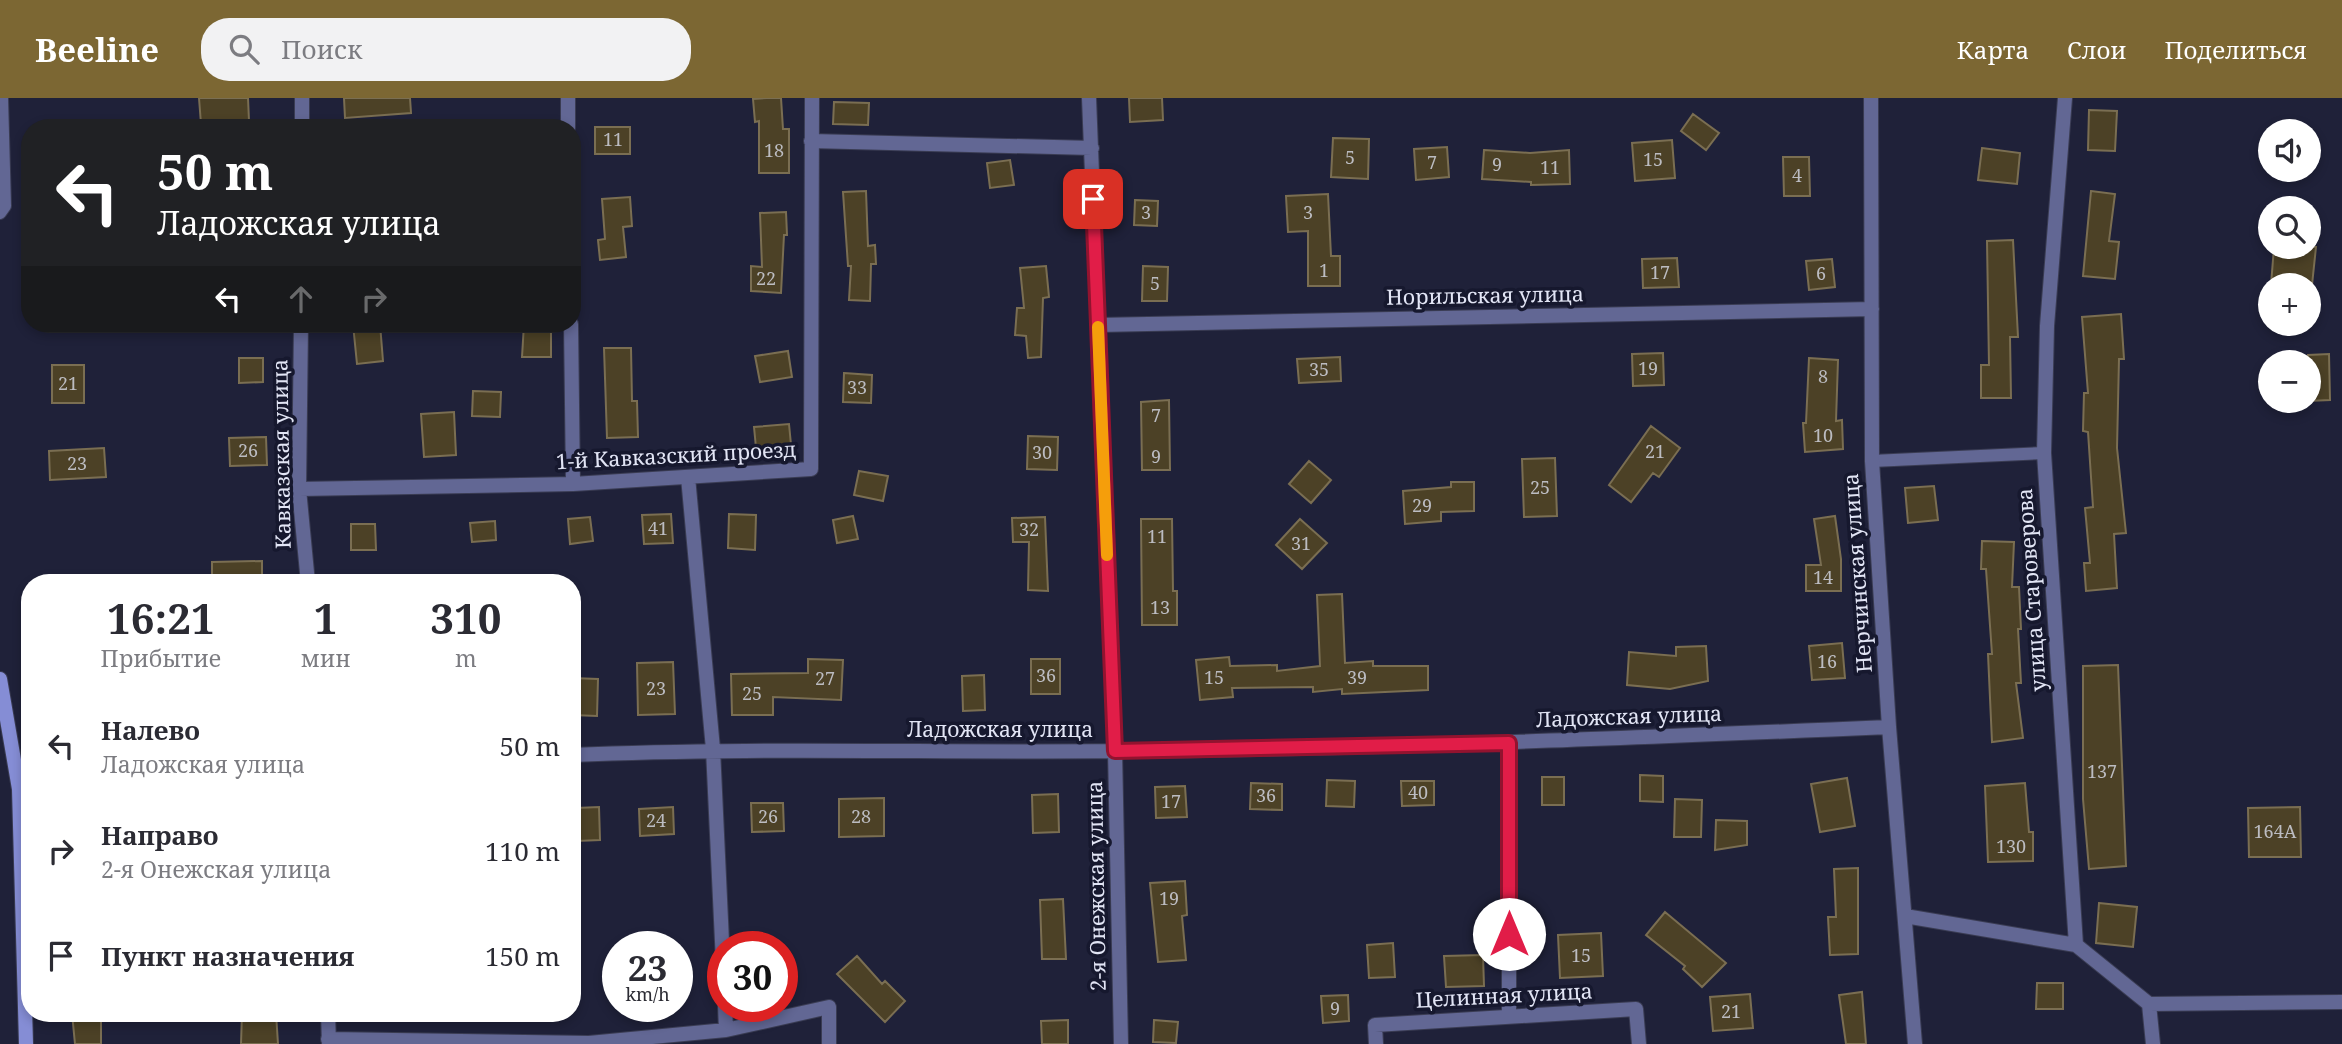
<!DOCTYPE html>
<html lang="ru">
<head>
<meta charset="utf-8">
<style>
  :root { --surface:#fff; --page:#f2f2f3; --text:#2b2b33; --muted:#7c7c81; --accent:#7c6733 }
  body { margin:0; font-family:"Noto Serif",serif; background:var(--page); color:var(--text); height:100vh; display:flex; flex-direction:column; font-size:26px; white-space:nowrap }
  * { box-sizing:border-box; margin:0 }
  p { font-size:23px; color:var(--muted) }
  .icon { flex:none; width:38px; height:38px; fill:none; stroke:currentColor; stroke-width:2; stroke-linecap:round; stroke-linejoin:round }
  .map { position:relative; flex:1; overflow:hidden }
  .drawer { position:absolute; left:21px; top:476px; width:560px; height:448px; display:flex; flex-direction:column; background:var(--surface); border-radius:28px; box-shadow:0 4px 10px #0003 }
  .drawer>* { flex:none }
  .hud { position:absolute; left:21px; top:21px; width:560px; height:214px; border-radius:28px; box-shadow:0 4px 10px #0003; background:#202124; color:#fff; overflow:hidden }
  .fabs { position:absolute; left:2258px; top:21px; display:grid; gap:14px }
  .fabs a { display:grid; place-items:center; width:63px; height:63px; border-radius:50%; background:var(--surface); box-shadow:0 4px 10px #0003; font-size:35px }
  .speed { position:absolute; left:602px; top:833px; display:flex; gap:14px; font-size:35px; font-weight:700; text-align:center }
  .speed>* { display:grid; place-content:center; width:91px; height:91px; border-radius:50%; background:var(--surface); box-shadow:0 4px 10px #0003; line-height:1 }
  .speed small { font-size:18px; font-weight:400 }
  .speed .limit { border:10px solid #d22; background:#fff; color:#111 }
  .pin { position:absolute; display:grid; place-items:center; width:60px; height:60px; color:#fff; margin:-30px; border-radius:14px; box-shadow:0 4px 10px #0006 }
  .me { position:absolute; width:77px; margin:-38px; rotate:0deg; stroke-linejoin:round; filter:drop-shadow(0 0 5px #0008) }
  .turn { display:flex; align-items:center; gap:24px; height:147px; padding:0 21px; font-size:32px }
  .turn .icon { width:91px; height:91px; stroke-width:2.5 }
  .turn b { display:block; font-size:49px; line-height:60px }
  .lanes { display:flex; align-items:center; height:66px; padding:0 21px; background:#0003; justify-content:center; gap:35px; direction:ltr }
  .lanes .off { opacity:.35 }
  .eta { display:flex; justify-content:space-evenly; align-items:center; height:119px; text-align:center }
  .eta b { font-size:42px; font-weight:700; line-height:49px }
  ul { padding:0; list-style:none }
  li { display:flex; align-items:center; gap:21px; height:105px; padding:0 21px }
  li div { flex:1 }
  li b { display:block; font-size:26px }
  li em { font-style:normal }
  header { display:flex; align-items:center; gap:42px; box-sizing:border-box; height:98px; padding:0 35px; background:var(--accent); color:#fff }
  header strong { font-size:33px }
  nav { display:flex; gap:38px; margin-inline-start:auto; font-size:24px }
  .search { width:490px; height:63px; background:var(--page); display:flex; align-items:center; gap:18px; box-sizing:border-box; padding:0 24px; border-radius:28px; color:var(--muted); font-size:26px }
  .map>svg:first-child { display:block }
</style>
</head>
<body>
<header>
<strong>Beeline</strong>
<div class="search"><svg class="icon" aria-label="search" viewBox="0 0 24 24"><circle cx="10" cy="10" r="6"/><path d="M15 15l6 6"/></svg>Поиск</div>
<nav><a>Карта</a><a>Слои</a><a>Поделиться</a></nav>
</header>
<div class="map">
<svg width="2342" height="946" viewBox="0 0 2342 946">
  <rect width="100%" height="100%" fill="#1f2139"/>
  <path fill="#4c4126" stroke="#7a6e52" stroke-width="2" d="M199,0H248L249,23L201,26Z
    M344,0H410L411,15L345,20Z
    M767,0H781L783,31H789V75H759V23L755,24L753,1Z
    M1129,0H1162L1163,22L1130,24Z
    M834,4L869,5L868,27L833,26Z
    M2089,12L2117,13L2115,53L2088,52Z
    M1693,16L1719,35L1706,52L1681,33Z
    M595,29H630V56H595Z
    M1333,40L1369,41L1368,81L1331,79Z
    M1672,42L1675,80L1635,83L1632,45Z
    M1447,49L1449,79L1416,82L1414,51Z
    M1982,50L2020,55L2017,86L1978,82Z
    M1484,52L1530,55L1569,52L1570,86L1531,87V84L1482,81Z
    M1783,59H1809L1810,98H1784Z
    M1010,62L1014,87L990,90L987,65Z
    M866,93L868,148L875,147L876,166H871L870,203L849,202L851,168H848L843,94Z
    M2091,93L2115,96L2109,143L2119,144L2115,181L2083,178Z
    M1328,96L1331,158H1340V188H1308V133L1288,134L1286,98Z
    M630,99L632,128L623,129L626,159L600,162L598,142L605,141L602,101Z
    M1135,102L1158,103L1157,128L1134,127Z
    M786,114L787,137H784L781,195L751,193V168L762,169L760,115Z
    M2013,142L2018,239H2010L2011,300H1981V267H1989L1987,143Z
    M2274,149H2316L2312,187H2271Z
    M1677,160L1679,189L1643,190L1642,161Z
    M1832,161L1835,189L1809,192L1806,163Z
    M1046,168L1049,199L1043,200L1041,259L1028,260L1026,238L1015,237L1017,210H1024L1020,170Z
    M1143,168L1168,169L1167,203H1142Z
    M2121,216L2124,261H2119L2117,350L2126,435L2114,436L2117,490L2086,493L2084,465H2090L2085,410L2093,409L2088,334L2083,333L2084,295H2088L2082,219Z
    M353,226H380L383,263L357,266Z
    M524,226H551V259H522Z
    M604,250H631L632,303H637L638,339L607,340Z
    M788,253L792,279L760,284L755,258Z
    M1663,255L1664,287L1633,288L1632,256Z
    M2329,256L2330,302L2308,303V257Z
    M1340,259L1341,283L1299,285L1297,261Z
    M239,260H263V284L239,285Z
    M1809,260L1838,262L1836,323L1842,322L1843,351L1805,354L1803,325H1806Z
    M52,267H84V305H52Z
    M844,275L872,277L871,305L843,304Z
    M473,293L501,294L500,319L472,318Z
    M1169,302L1170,372H1142L1141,304Z
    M454,314L456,357L424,359L421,316Z
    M789,326L792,357L757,360L754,329Z
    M1651,328L1680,350L1659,379L1653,375L1631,404L1609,387Z
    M1028,338L1058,339L1057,372L1027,371Z
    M266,339L267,367L230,368L229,340Z
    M104,350L106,379L50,382L49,353Z
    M1555,360L1557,418L1524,419L1522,361Z
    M1309,363L1331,382L1311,405L1289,386Z
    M859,373L888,378L883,403L854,397Z
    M1451,384H1474V413L1441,414V423L1405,426L1403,393L1451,389Z
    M1934,388L1938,422L1908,425L1905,390Z
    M671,416L673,445L644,446L642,417Z
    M729,416L756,417L755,452L728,450Z
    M853,418L858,441L837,445L833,422Z
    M1835,418L1841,461V493H1806V467H1821L1814,421Z
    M590,419L593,443L570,446L568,421Z
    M1045,419L1048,493L1028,492L1029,444H1013L1012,420Z
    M1141,421H1172L1173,493H1177V527H1142Z
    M1300,421L1327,445L1302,471L1276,447Z
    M495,423L496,442L472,444L470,425Z
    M351,426H375L376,452H351Z
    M1982,443L2014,444L2012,489H2019L2021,531H2018L2021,585H2016L2023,640L1992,644L1988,556H1992L1986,471H1981Z
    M262,463V485H212V464Z
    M1342,496L1345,565L1373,563V568H1428V592L1342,596V591L1313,594V589L1232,590L1233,599L1200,602L1196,562L1229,559L1230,568L1277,567V573L1320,568L1317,497Z
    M1842,545L1845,580L1812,582L1809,548Z
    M1706,548L1708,583L1670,591L1627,587L1629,554L1676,558V549Z
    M808,561L843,562L841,602L773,599V617H732L731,576L808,575Z
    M1031,561H1060V596H1031Z
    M673,564L675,616L638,617L637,565Z
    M2118,567L2126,768L2089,771L2083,701V568Z
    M984,577L985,612L963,613L962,578Z
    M572,580L598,581L597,618L572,617Z
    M1640,677L1663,678V704L1640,703Z
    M1542,679H1564V707H1542Z
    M1847,680L1855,728L1820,734L1811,686Z
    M1327,682L1355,683L1354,709L1326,708Z
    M1401,683H1434V707L1402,708Z
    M1251,685L1282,686V712L1250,711Z
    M2025,685L2029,734H2033V763L1988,764L1985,688Z
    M1185,688L1187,719L1156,720L1155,689Z
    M1058,696L1059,734L1033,735L1032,697Z
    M884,700V738L839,739V701Z
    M1675,701L1702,702L1701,739H1674Z
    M751,705H783L784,733L752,734Z
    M599,709L600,742L577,743L576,710Z
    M673,709L674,736L640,738L639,711Z
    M2300,709L2301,759H2249L2248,710Z
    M1716,722L1747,723V747L1715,752Z
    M1858,770V856L1830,857L1828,819H1836L1834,771Z
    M1185,783L1187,817L1182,818L1186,862L1158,864L1150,785Z
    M1063,801L1066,861H1042L1040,802Z
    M2099,805L2137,809L2133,849L2096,845Z
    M1665,814L1726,865L1702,889L1683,871L1685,868L1646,837Z
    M1601,835L1603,878L1560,880L1558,837Z
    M1393,845L1395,879L1369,880L1367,847Z
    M1483,857L1484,888L1446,889L1444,858Z
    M857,858L882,886L885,883L905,903L885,924L837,876Z
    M2037,885H2063V911H2036Z
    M1862,894L1866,946H1846L1839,897Z
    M1750,896L1753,930L1713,933L1710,899Z
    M1348,897L1349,923L1323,925L1321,898Z
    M72,915H101V946H75Z
    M242,915H276L278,946H241Z
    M1068,922V946H1042L1041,923Z
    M1154,922L1178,924L1176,945L1153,944Z"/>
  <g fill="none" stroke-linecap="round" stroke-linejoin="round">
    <g stroke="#3a3c53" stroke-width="14">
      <path id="lane" d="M0,115L5,108L2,0
        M1872,363L2044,355"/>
    </g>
    <g stroke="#3a3c53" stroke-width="16">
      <path id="street" d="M568,0V30
        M1089,0L1115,653L1121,946
        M1871,0L1872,363L1889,629L1915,946
        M2065,0L2047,228L2044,355L2076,847L2149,906L2153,946
        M302,30V0
        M811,43L1092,50
        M301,226L299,391L308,485
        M571,226L573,386
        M1098,227L1872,211
        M688,379L713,651L723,865
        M299,391L573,386L811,371L812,0
        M1509,645V918
        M572,657C753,649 934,655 1115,653C1373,651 1631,640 1889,629
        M1905,818L2076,847
        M2149,906L2342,904
        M725,908L726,932
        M328,915L329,946
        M328,941L589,945L726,932L829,909V946
        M1376,946L1375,927L1636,911L1639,946"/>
    </g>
    <g stroke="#3a3c53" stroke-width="16">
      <path id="secondary" d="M0,581L19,691L26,946"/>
    </g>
    <use href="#lane" stroke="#626794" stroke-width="12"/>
    <use href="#street" stroke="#626794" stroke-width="14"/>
    <use href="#secondary" stroke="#858dd5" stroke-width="14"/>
  </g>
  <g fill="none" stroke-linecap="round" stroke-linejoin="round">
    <g stroke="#92132f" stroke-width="18">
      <path id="route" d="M1093,101L1115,653L1509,645V836"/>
    </g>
    <use href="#route" stroke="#e11d48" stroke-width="12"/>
    <path stroke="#f59e0b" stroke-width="12" d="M1098,229L1107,457"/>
  </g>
  <g text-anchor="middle" stroke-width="7" stroke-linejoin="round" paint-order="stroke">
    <g font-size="18" fill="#bcbcc1">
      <text x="613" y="48">11</text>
      <text x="774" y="59">18</text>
      <text x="1350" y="66">5</text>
      <text x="1653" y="68">15</text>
      <text x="1432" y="71">7</text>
      <text x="1497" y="73">9</text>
      <text x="1550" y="76">11</text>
      <text x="1797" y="84">4</text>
      <text x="1146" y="121">3</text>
      <text x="1308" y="121">3</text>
      <text x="1324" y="179">1</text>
      <text x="1660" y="181">17</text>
      <text x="1821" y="182">6</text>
      <text x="766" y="187">22</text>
      <text x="1155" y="192">5</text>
      <text x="1648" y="277">19</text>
      <text x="1319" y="278">35</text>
      <text x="1823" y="285">8</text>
      <text x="68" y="292">21</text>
      <text x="857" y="296">33</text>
      <text x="1156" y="324">7</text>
      <text x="1823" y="344">10</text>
      <text x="248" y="359">26</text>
      <text x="1655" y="360">21</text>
      <text x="1042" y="361">30</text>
      <text x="1156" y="365">9</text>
      <text x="77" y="372">23</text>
      <text x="1540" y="396">25</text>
      <text x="1422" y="414">29</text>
      <text x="658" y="437">41</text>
      <text x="1029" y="438">32</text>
      <text x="1157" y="445">11</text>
      <text x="1301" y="452">31</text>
      <text x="1823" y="486">14</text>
      <text x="1160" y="516">13</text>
      <text x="1827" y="570">16</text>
      <text x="1046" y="584">36</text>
      <text x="1214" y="586">15</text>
      <text x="1357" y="586">39</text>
      <text x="825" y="587">27</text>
      <text x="656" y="597">23</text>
      <text x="752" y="602">25</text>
      <text x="2102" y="680">137</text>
      <text x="1418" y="701">40</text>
      <text x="1266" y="704">36</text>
      <text x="1171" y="710">17</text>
      <text x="768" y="725">26</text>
      <text x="861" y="725">28</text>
      <text x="656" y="729">24</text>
      <text x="2275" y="740">164А</text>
      <text x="2011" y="755">130</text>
      <text x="1169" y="807">19</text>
      <text x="1581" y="864">15</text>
      <text x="1335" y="917">9</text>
      <text x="1731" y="920">21</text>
    </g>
    <g font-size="21" fill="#e2e5f5" stroke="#16182e">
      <text transform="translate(1485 198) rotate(-1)" y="7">Норильская улица</text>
      <text transform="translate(282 356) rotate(-91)" y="7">Кавказская улица</text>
      <text transform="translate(676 358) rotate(-3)" y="7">1-й Кавказский проезд</text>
      <text transform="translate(1858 475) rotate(-94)" y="7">Нерчинская улица</text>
      <text transform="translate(2032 492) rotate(-94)" y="7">улица Староверова</text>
      <text transform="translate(1629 619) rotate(-2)" y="7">Ладожская улица</text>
      <text x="1000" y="639">Ладожская улица</text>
      <text transform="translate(1097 788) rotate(-91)" y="7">2-я Онежская улица</text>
      <text transform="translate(1504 898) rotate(-3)" y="7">Целинная улица</text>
    </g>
  </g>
</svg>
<div class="fabs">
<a><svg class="icon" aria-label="sound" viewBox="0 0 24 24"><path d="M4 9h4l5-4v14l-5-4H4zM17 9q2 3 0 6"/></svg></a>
<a><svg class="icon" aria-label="search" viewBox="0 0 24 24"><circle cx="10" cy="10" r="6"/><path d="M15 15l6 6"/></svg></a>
<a>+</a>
<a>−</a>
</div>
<div class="speed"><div>23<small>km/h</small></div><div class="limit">30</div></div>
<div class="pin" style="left:1093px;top:101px;background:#d93025"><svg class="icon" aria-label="arrive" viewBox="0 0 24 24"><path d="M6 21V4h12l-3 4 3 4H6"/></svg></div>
<svg class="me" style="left:1509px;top:836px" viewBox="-20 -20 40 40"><circle r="19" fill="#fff"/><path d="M0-13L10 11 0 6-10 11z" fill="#e11d48"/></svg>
<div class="hud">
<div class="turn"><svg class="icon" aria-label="left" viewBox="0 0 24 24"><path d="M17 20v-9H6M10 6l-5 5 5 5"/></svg><div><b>50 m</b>Ладожская улица</div></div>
<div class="lanes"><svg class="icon" aria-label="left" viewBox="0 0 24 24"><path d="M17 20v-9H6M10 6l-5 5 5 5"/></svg><svg class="icon off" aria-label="ahead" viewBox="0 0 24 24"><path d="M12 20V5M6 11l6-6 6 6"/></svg><svg class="icon off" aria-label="right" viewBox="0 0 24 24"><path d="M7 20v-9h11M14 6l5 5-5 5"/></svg></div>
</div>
<section class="drawer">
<div class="eta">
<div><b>16:21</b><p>Прибытие</p></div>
<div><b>1</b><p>мин</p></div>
<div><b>310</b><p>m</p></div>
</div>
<ul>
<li><svg class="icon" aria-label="left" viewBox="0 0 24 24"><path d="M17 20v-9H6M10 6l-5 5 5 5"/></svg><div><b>Налево</b><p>Ладожская улица</p></div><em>50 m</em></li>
<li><svg class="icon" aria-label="right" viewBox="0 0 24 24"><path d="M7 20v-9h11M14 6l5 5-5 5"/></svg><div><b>Направо</b><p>2-я Онежская улица</p></div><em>110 m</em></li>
<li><svg class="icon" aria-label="arrive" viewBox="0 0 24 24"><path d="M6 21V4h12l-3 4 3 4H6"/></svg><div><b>Пункт назначения</b></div><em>150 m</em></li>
</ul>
</section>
</div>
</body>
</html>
